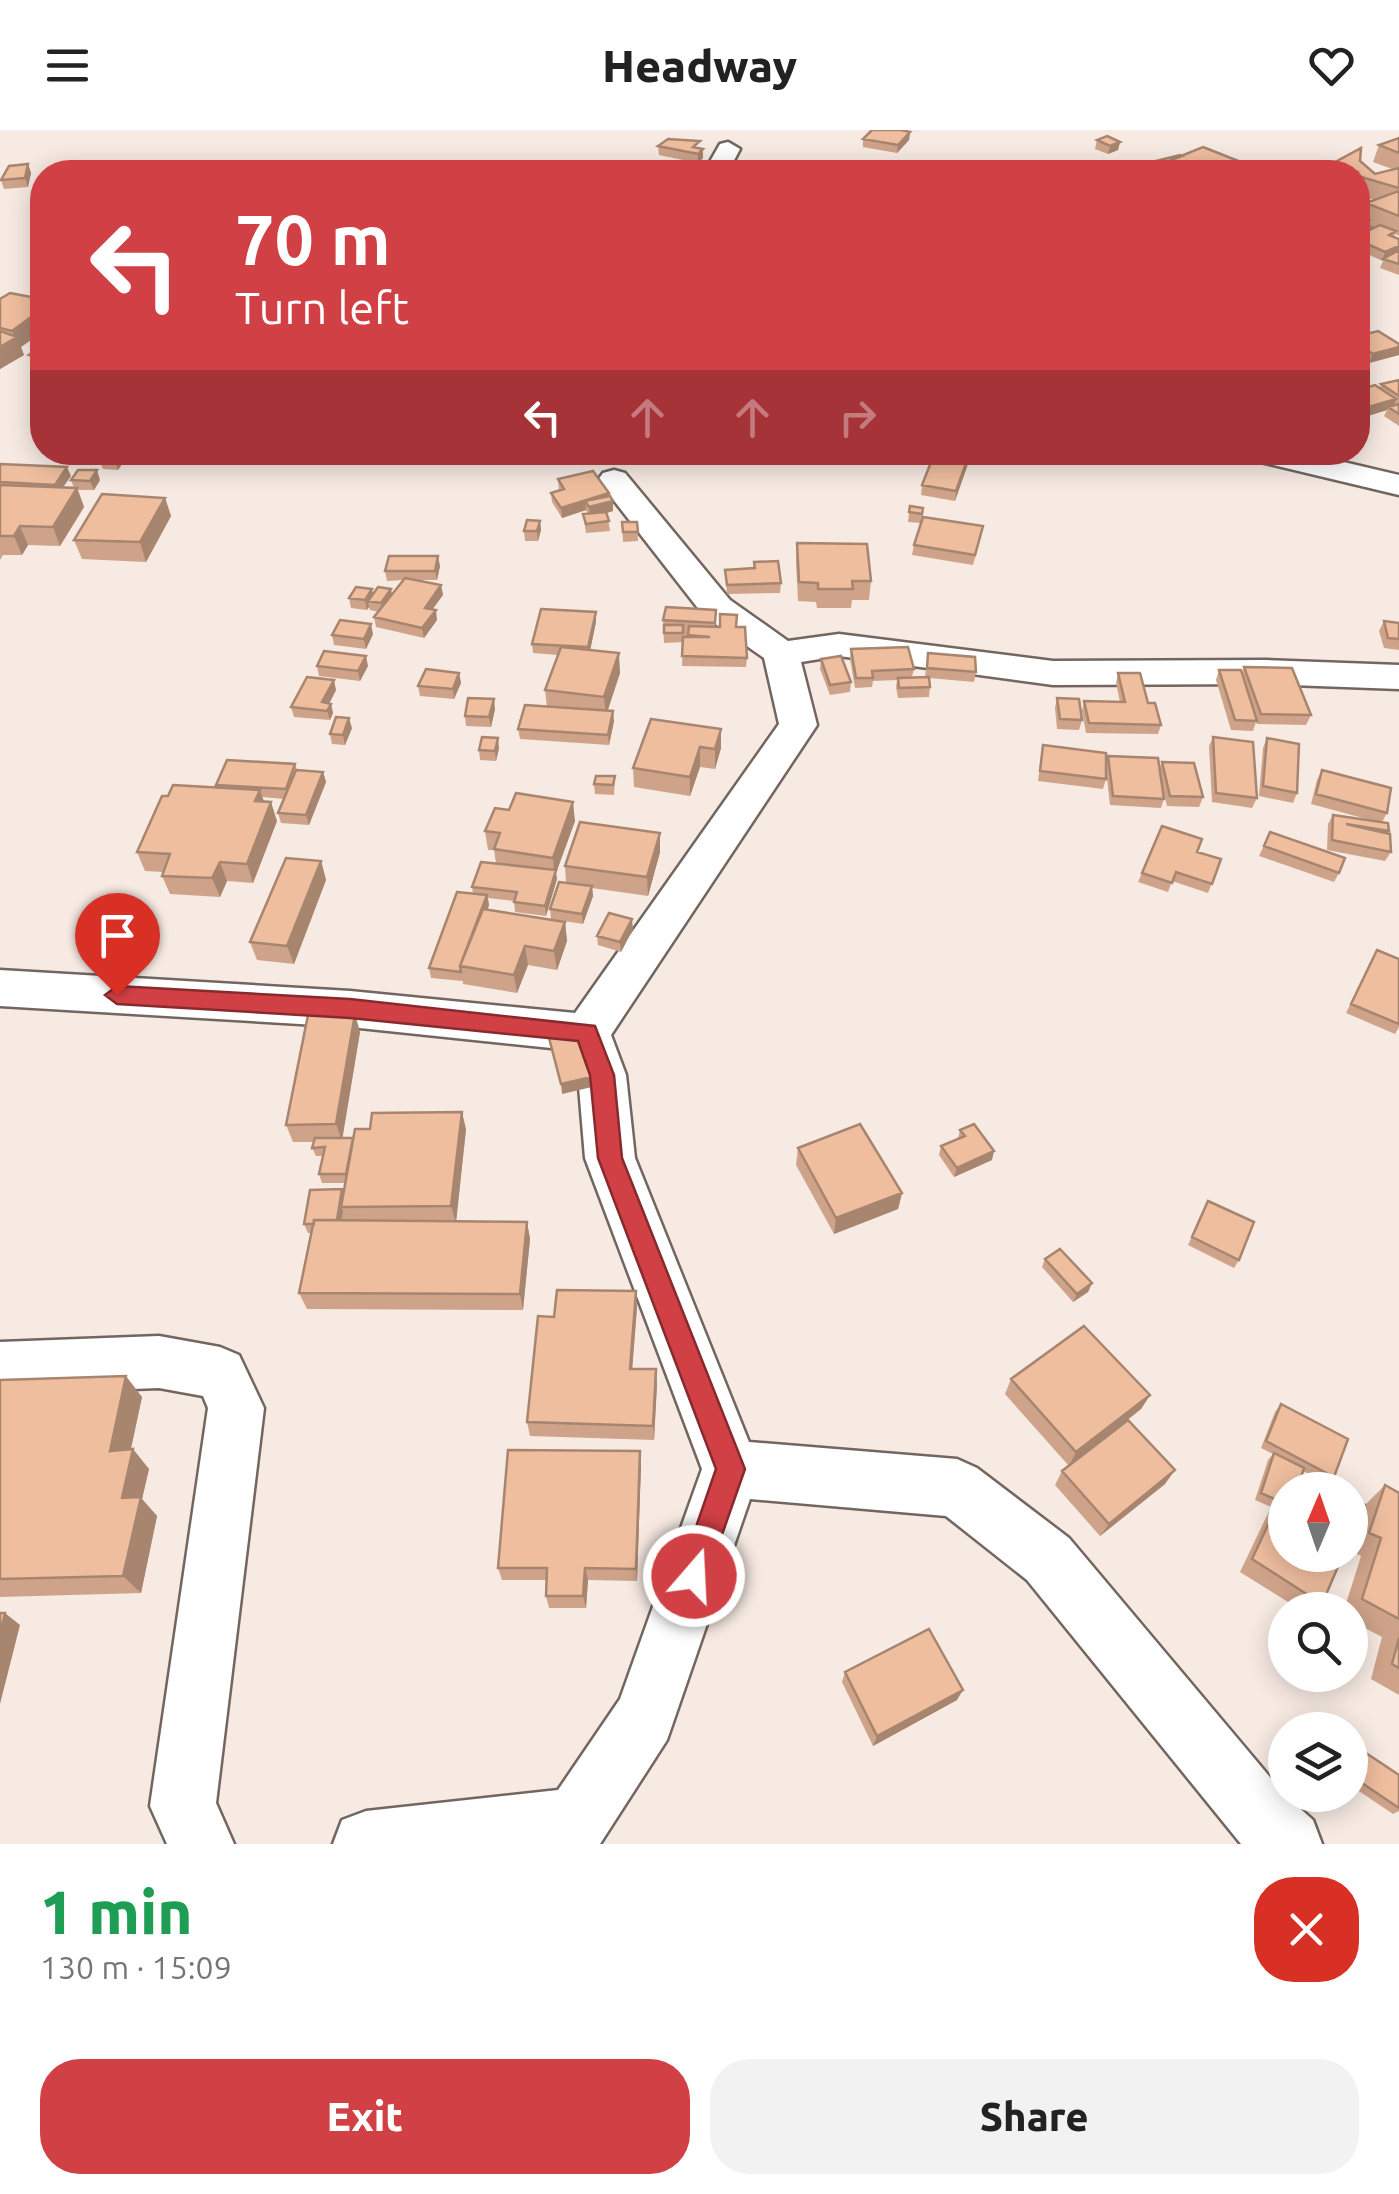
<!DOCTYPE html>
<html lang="en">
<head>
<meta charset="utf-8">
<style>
  :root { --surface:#fff; --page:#f2f2f2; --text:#222; --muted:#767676; --accent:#d04045 }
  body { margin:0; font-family:Ubuntu,sans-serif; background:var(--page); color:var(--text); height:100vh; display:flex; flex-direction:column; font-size:38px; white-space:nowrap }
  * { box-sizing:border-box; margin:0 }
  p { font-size:32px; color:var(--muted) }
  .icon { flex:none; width:55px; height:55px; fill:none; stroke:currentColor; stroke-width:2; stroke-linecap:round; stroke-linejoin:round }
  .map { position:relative; height:1714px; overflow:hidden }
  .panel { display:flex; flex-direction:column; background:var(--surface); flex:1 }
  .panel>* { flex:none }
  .top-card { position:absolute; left:30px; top:30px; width:1340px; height:305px; border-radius:40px; box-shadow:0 5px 25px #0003; background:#d04045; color:#fff; overflow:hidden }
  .needle { width:65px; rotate:2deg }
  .buttons { position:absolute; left:1268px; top:1342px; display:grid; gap:20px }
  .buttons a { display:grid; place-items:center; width:100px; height:100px; border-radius:50%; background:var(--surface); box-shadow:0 5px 25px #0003; font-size:50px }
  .pin { position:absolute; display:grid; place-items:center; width:85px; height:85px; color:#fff; margin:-102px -42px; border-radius:50% 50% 50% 0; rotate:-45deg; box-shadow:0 0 10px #0007 }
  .pin .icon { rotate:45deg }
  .me { position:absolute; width:110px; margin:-55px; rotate:19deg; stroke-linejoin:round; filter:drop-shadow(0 0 8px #0008) }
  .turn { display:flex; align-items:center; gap:35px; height:210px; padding:0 40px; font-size:45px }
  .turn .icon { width:130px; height:130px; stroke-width:2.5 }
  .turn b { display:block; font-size:70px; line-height:85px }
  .lanes { display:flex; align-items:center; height:95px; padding:0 40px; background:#0003; justify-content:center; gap:50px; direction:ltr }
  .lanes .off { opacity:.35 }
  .round { display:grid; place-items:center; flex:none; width:105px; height:105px; border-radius:40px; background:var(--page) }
  .overview { display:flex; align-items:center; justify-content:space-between; height:170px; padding:0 40px }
  h1 { font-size:60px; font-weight:800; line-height:75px; color:#1e9e55 }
  .action { display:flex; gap:20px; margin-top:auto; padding:20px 40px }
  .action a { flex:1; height:115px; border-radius:40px; background:var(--accent); color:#fff; font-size:40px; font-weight:800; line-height:115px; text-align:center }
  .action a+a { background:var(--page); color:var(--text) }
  header { display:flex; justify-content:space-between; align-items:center; height:130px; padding:0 40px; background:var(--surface); font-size:45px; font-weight:800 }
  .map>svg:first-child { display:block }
</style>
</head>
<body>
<header><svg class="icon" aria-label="menu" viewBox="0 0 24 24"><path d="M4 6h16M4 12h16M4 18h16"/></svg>Headway<svg class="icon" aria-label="heart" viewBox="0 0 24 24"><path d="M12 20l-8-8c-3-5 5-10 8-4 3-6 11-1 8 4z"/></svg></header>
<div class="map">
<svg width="1399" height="1714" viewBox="0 0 1399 1714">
  <rect width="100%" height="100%" fill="#f7eae3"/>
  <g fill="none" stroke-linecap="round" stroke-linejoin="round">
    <g stroke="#726660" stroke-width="5">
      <path id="street" d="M728,12L740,19L728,42H704L720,14Z
        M1244,322H1301L1399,345V365L1248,329Z
        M614,340L625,343L730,470L788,511L839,504L1053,531L1266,530L1399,535V559L1266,554L1053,555L839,526L801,532L817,595L611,905L626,945L635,1028L749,1312L957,1329L977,1338L1069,1408L1285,1665L1313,1690L1322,1714H1241L1027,1450L946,1386L750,1369L667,1610L600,1714H333L342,1690L366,1681L558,1660L620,1569L702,1339L585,1028L578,945L570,920L350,897L0,876V840L350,861L575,883L779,594L764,528L704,486L598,350L603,343Z
        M159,1206L220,1217L239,1225L264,1278L216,1673L234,1714H167L150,1676L208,1278L203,1266L159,1258L0,1264V1212Z"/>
    </g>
    <use href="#street" fill="#fff" fill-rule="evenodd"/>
  </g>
  <path fill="#cea389" d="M910,2L909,10L897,23L863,17V9Z
    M1399,8V106L1395,104L1394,107L1399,109V145L1380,138L1383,131L1358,120V85L1361,87L1366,73L1375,70L1358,65V42H1324L1326,37L1360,31L1375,44L1392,39L1373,32L1379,15Z
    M1097,10L1120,12L1118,20L1108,24L1095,19Z
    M658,16L703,19V28L698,33L659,25Z
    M1180,25L1241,32L1238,42H1153L1150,41L1152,32Z
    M28,34L31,43L28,57L4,59L1,50Z
    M0,169L42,202V236L33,234L29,225L40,216H38L35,207L21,217L24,225L0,239Z
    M1358,206L1399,214V225L1369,233L1358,225Z
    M1399,250V296L1384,286L1387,280L1358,289V260L1380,258L1381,254Z
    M104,322H129L128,325H125L126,328L118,340L103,339L99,330Z
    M971,322L969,331L955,371L921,365L922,355Z
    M0,334L71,346L63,357L74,358L71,350H100L94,360H78L84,377L60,416L28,415L22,425H3L0,430Z
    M558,349L609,363L613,371V381L607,383L610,401L586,403L583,384H588L586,380L562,388L552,372L551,363L559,360Z
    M165,368L171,386L146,432L82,429L74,410Z
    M910,376L923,378L921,393L908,392Z
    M540,391L541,400L538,411H525L524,401Z
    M622,392H637L638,411L623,412Z
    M981,406L973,435L912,425L914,415Z
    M797,413L871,451L869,470H852L851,478H817L816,472L798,471L796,432Z
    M754,432L781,453L780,463L727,464L725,440L753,439Z
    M440,436L437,450H416L441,455L443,465L432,479L437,490L424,508L376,497L374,487L379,482L370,480L369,477L367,480L351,478L349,468L373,464L392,465L404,450L387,451L385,441Z
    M716,480L715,497H736L747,528L746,537L682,536L683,512L664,513L663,490Z
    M596,482V492L590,520L620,543L607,581L614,591L609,615L520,609L518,599L547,577L545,560L558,525L533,523L532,514Z
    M1384,491L1399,493V520L1384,518L1379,501Z
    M373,504L366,519L334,515L332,505Z
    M851,519L914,539L912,547H925L928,523L976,542L974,552L929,548L930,557L929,567L898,568L896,557L897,550L873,551L872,557L855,558L850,529Z
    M821,529L851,552L850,562L830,565L820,539Z
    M317,536H368L360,551L319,546Z
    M1244,537L1311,585L1306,595L1257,594L1256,592L1253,601L1231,600L1216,550L1219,540L1242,544Z
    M459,543L461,553L454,569L420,566L418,556Z
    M1118,543L1148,573L1161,595L1158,604L1086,603L1082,581L1084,571L1120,572L1116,553Z
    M336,560L329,573L331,574L333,583L330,590L294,587L291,577Z
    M1057,568L1082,590L1079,600L1057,599L1055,578Z
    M495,579L491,597L466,596L465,586Z
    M651,589L721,618L715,639L700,637L690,666L634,657L633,638Z
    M352,598L345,615L332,614L330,604Z
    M1213,607L1257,668L1252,678L1212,672L1209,616Z
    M1267,608L1297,663L1293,673L1259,666L1263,618Z
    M1043,615L1106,633L1108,626L1159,639L1162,632L1203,667L1199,677L1167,676L1163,659L1164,669L1161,678L1110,675L1106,640V649L1103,659L1038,651Z
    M499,618L496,631L480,630L479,620Z
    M295,634L297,640L323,642L326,652L309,695L281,693L278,683L284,669L262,667L277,691L253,753L227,751L220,767L170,764L162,746L163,742L145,741L137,722L168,666L217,658L216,655Z
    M1322,640L1387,683L1382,692L1389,701L1387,704L1391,722L1385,731L1327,720L1328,694L1333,685L1374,691L1311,674L1317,650Z
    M615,646L614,665L595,664L594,654Z
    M575,691L556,743L557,749L546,786L515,782L514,771L488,768L489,775L487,780L565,792L567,811L557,840L528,835L517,863L463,854V851L431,848L429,838L473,763L472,757L496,733L494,720H488L485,701Z
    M1270,702L1339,743L1334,752L1259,726Z
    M660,703V722L648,766L592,758L593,766L583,794L551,789L550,779L566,752L565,736Z
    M1197,722L1221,729L1208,763L1172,751L1168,762L1138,752L1142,743Z
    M321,731L326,750L294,834L257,830L250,812Z
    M633,799L621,822L598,815L597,806Z
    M1377,820L1399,829V897L1395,904L1346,883Z
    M360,902L342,1008L466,999L456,1091L527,1092L530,1109L523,1180L307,1179L299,1163L312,1103H308L304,1094L342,1059L344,1064L345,1053H322L319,1044L323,1026H316L312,1018L314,1012H293L286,995Z
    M960,1000L992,1030L954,1047L939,1025L941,1016L958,1009Z
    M798,1018L902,1063L898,1079L834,1104L796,1035Z
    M1208,1071L1239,1130L1234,1138L1188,1115Z
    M1045,1129L1092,1153L1088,1162L1073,1172L1042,1137Z
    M637,1177L632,1239L657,1254L654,1310L530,1306L527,1292L554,1187Z
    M1011,1249L1150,1265L1141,1279L1069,1336L1005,1264Z
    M0,1250L142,1267L131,1319L149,1339L142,1369L157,1386L141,1463L0,1467Z
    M1281,1274L1334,1347L1328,1353L1339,1360H1303L1315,1347L1303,1341L1285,1360L1322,1474L1315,1480H1301L1240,1442L1271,1377L1255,1370L1268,1330L1273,1324L1261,1318L1275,1282Z
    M641,1335L637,1451L588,1450L586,1478H549L546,1466L547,1450H502L498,1438Z
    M1062,1341L1165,1354L1100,1406L1055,1355Z
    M1385,1355L1399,1363V1565L1371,1549L1382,1507L1350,1490V1480H1344L1361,1426L1350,1420L1365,1375Z
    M845,1542L957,1570L873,1616L842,1552Z
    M1351,1613L1399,1645V1681L1393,1684L1350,1655Z"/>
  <path fill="#a7856f" d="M910,2L909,10L897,23L898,15Z
    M1120,12L1118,20L1108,24L1110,16Z
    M703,19V28L698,33V24Z
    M1241,32L1238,42H1220L1221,40Z
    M28,34L31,43L28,57L25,48Z
    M1170,34L1168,42H1159L1160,37Z
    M1399,116V123L1383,129L1382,131L1385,122Z
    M42,179V202L21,217L24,225L0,239V217L15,208L12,201Z
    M1399,217V225L1369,233L1373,224Z
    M1396,269L1393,279L1388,277L1387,280L1358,289V280Z
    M120,322H124L126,328L118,340L115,331Z
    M971,322L969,331L955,371L956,361Z
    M67,337L71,346L58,364L55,355Z
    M97,340L100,350L94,360L90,351Z
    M77,358L84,377L60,416L53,397Z
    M609,363V372L613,371V381L590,387L589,377L585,371L586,380L562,388L561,378Z
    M165,368L171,386L146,432L140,412Z
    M540,391L541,400L538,411L537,401Z
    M20,396L28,415L22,425L14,406Z
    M438,426L440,436L437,450L435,441Z
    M441,455L443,465L427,487L425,478Z
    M372,459L374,469L368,471L369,477L367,480L365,470Z
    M391,459L393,469L383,483L381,473Z
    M436,480L437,490L424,508L422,498Z
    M596,482V492L589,526L588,517Z
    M371,494L373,504L366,519L364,509Z
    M619,523L620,543L606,586L604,567Z
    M366,526L368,536L360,551L358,541Z
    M459,543L461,553L454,569L453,559Z
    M334,550L336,560L325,582L322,572Z
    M494,569L495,579L491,597L489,587Z
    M331,574L333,583L330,590L327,581Z
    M613,581L614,591L609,615L608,605Z
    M349,588L352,598L345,615L343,605Z
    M721,599V618L715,639V619Z
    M498,608L499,618L496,631L495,621Z
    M700,617V637L690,666V647Z
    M323,642L326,652L309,695L306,685Z
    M260,660L266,679L255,671Z
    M271,672L277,691L253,753L247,734Z
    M573,672L575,691L556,743L557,749L546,786L545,776L554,744L553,728Z
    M660,703V722L648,766L647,747Z
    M321,731L326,750L294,834L287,816Z
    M220,732L227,751L220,767L212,748Z
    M592,756L593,766L583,794L582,784Z
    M487,765L489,775L468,837L463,836Z
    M632,789L633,799L621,822L620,812Z
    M565,792L567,811L557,840L554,821Z
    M525,816L528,835L517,863L514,845Z
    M355,884L360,902L342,1011L336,994Z
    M592,947V957L562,964L561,954Z
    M462,982L466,999L456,1093L451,1076Z
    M994,1021L992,1030L954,1047L957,1038Z
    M342,1059L345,1068L341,1077L343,1081L340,1103L336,1094Z
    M902,1063L898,1079L834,1104L836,1088Z
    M527,1092L530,1109L523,1180L520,1164Z
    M1092,1153L1088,1162L1073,1172L1077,1164Z
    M636,1161L637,1177L631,1254L630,1239Z
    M656,1239L657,1254L654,1310L653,1296Z
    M126,1246L142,1267L126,1341L110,1321Z
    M1150,1265L1141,1279L1069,1336L1076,1322Z
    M133,1319L149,1339L142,1369L157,1386L141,1463L123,1446L122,1368Z
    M640,1321L641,1335L637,1451L636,1439Z
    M1175,1340L1165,1354L1100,1406L1109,1394Z
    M585,1438L588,1450L586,1478L583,1466Z
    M5,1483L20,1495L0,1574V1504Z
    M963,1560L957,1570L873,1616L877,1606Z"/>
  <path fill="#efbe9f" stroke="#a7856f" stroke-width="2.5" d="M872,0H901L910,2L898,15L863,9Z
    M1107,6L1120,12L1110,16L1097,10Z
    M1399,8V23L1379,15Z
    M668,9L700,11L693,17L703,19L698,24L658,16Z
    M1203,17L1241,32L1221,40L1226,42H1197L1171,30Z
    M1361,18L1360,31L1375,44L1399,38V58L1358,46V42H1344L1326,37Z
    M1180,25L1182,26L1171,30L1170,34L1160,37L1152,32Z
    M28,34L25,48L1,50L9,36Z
    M1399,61V86L1366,73Z
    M1358,85L1369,90L1362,93L1371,97L1358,102Z
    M1380,95L1396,101L1389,105L1399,109V116L1385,122L1358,110V106Z
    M1399,120V134L1383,129Z
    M10,163L42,169V179L12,201L0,198V169Z
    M0,201L17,207L0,217Z
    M1378,201L1399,214V217L1373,224L1358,214V206Z
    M42,214V227L29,225Z
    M1399,250V266L1381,254Z
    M1375,255L1396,269L1358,280V260Z
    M1399,274V284L1388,277Z
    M104,322H120L115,331L99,330Z
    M935,322H970L956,361L922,355Z
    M0,334L67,337L55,355L0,352Z
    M78,340H97L90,351L71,350Z
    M593,341L609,363L561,378L551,363L564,359L558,349Z
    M0,355L77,358L53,397L20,396L14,406H0Z
    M102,364L165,368L140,412L74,410Z
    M610,366L613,371L589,377L585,371Z
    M910,376L923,378L922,384L909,382Z
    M606,382L609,391L586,394L583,384Z
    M923,387L983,396L975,425L914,415Z
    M527,390L540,391L537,401H524Z
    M622,392H637L638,402H623Z
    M797,413L867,414L871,451H852L853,459H818V453L799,452Z
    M389,426H438L435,441H385Z
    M778,431L781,453L727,455L725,440L755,438L754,432Z
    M405,448L441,455L425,478L436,480L422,498L374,487Z
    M356,457L372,459L365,470L349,468Z
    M378,457L391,459L381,473L368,471Z
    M666,477L716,480L715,493L663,490Z
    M541,479L596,482L588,517L532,514Z
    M720,484L737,485L736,497H745L747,528L682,526L683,507H710L688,505L689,496L720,497Z
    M340,490L371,494L364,509L332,505Z
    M1384,491L1399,493V509L1388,508Z
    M664,495H683V503H664Z
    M561,517L619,523L604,567L545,560Z
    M908,517L914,539L872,541L873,548H856L851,519Z
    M324,521L366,526L358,541L317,536Z
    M928,523L975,527L976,542L927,538Z
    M841,526L851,552L830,555L821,529Z
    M1244,537L1292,538L1311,585L1261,584Z
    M426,539L459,543L453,559L418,556Z
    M1219,540H1241L1257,591L1235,590Z
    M1118,543H1140L1148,573H1155L1161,595L1089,593L1084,571L1125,572Z
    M307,547L334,550L322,572L331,574L327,581L291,577Z
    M929,547L930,557L899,558L898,548Z
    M468,568L494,569L489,587L465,586Z
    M1057,568L1079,569L1082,590L1060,589Z
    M525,575L613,581L608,605L518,599Z
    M336,587L349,588L343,605L330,604Z
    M651,589L721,599L715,619L700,617L690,647L633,638Z
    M482,607L498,608L495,621L479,620Z
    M1213,607L1253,612L1257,668L1216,663Z
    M1267,608L1299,614L1297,663L1263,656Z
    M1043,615L1106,623V649L1040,641Z
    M1108,626L1158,628L1164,669L1113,666Z
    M227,630L295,634L286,659L216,655Z
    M1162,632L1194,633L1203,667L1170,666Z
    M296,640L323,642L306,685L278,683Z
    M1322,640L1391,658L1387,683L1316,664Z
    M596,646H615L613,655L594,654Z
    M173,655L260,660L255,671L271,672L247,734L220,732L212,748L162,746L170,724L137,722L162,666H168Z
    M516,663L573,672L553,728L494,719L500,703L485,701L495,678L509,680Z
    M1333,685L1388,693L1389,701L1346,694L1390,704L1391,722L1332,710Z
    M580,692L660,703L647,747L565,736Z
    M1162,696L1202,709L1197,722L1221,729L1212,754L1176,742L1172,753L1142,743Z
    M1270,702L1345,728L1339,743L1264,716Z
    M286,728L321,731L287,816L250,812Z
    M481,732L556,740L545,776L514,772L517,762L472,757Z
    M559,752L592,756L582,784L550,779Z
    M457,762L487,765L460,836L461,842L429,838Z
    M483,779L565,792L554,821L525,816L514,845L460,836Z
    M609,783L632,789L620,812L597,806Z
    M1377,820L1399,829V894L1351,874Z
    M355,884L336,994L286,995L308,885Z
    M578,898L592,947L561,954L548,904Z
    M462,982L451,1076L341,1077L355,999H370L372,983Z
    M860,994L902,1063L836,1088L798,1018Z
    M974,994L994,1021L957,1038L941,1016L965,1006L960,1000Z
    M315,1008H353L346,1044H319L325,1017L312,1018Z
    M342,1059L337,1090H314V1094H304L310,1060Z
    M1208,1071L1254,1092L1239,1130L1192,1107Z
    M314,1090L527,1092L520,1164L299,1163Z
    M1060,1119L1092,1153L1077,1164L1045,1129Z
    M557,1160L636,1161L630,1239H656L653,1296L527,1292L538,1186L554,1187Z
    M1084,1196L1150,1265L1076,1322L1011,1249Z
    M126,1246L110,1321L133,1319L122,1368L141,1367L123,1446L0,1449V1250Z
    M1281,1274L1348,1309L1334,1347L1266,1311Z
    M1128,1290L1175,1340L1109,1394L1062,1341Z
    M508,1320L640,1321L636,1439L585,1438L583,1466H546L547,1438H498Z
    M1274,1323L1304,1338L1297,1360H1285V1367L1282,1365L1277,1370L1261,1363Z
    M1316,1346L1339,1360H1309Z
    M1385,1355L1399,1363V1489L1362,1469L1381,1408L1369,1403Z
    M1282,1365L1285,1367V1425H1343L1322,1474L1252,1429Z
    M1350,1366L1365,1375L1350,1409Z
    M0,1483H5L0,1504Z
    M929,1499L963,1560L877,1606L845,1542Z
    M1399,1508V1538L1392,1534Z
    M1351,1613L1399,1645V1678L1350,1645Z"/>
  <path fill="#d04045" stroke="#872a2d" stroke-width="2.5" d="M117,856L350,869L595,896L614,945L622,1028L745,1339L704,1456L694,1461L683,1456L679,1446L716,1339L598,1028L590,945L578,911L350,888L117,874L105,865Z"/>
</svg>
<div class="buttons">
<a><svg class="needle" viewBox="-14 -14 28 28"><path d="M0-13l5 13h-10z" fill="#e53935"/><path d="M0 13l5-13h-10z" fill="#767676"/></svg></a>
<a><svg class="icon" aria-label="search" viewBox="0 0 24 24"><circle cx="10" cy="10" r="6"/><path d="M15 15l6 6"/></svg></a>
<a><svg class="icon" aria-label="layers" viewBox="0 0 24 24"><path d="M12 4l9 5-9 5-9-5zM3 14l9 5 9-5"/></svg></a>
</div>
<div class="pin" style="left:117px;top:865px;background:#d93025"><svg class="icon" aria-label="arrive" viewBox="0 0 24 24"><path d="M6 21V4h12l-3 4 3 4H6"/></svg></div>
<svg class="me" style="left:694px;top:1446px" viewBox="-20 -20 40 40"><circle r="17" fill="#d04045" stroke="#fff" stroke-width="3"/><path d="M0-11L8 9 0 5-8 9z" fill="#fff"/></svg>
<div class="top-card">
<div class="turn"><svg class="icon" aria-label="left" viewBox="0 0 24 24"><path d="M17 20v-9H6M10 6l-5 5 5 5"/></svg><div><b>70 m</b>Turn left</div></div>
<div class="lanes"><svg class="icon" aria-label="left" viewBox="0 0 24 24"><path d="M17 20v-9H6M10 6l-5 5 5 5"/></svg><svg class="icon off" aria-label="ahead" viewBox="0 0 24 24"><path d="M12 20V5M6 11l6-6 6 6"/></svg><svg class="icon off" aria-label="ahead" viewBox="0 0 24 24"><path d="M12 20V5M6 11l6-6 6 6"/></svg><svg class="icon off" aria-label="right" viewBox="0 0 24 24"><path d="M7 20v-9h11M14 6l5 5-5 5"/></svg></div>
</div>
</div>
<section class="panel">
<div class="overview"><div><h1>1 min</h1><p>130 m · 15:09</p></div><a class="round" style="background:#d93025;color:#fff"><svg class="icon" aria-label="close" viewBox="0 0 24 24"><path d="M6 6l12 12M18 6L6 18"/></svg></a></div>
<div class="action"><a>Exit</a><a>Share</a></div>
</section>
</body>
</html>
